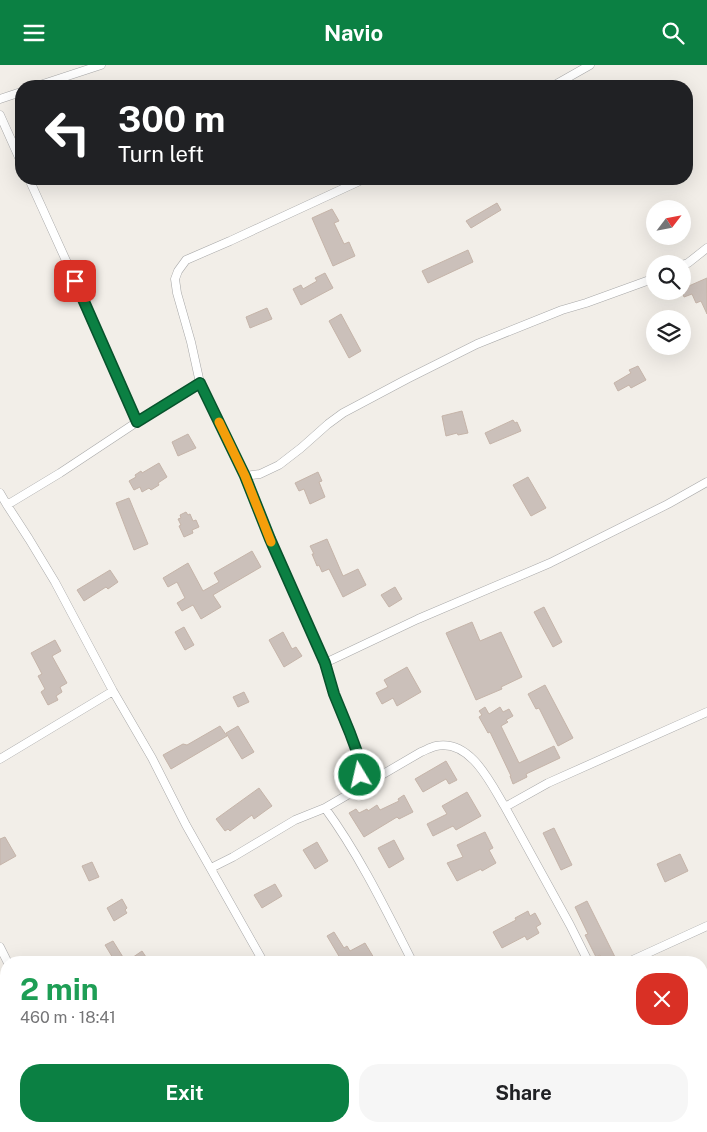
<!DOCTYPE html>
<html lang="en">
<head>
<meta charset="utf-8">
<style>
  :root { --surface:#fff; --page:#f6f6f6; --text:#202124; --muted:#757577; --accent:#0b8043 }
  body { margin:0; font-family:"Public Sans",sans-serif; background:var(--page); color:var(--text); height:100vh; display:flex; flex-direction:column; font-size:19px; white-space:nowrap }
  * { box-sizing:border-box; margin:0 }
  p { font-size:16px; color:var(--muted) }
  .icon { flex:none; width:28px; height:28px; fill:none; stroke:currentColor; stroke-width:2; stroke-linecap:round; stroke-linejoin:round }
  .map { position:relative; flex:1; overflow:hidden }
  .panel { position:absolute; left:0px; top:891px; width:708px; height:176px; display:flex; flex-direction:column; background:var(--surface); border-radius:20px 20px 0 0; box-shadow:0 5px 20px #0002 }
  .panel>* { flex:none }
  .hud { position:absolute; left:15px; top:15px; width:678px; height:105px; border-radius:20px; box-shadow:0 5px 20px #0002; background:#202124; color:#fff; overflow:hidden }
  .needle { width:32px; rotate:58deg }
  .buttons { position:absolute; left:646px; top:135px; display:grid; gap:10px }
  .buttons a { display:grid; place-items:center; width:45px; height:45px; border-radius:50%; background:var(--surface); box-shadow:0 5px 20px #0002; font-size:25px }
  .pin { position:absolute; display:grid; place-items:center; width:42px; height:42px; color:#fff; margin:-21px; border-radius:10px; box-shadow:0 2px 8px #0006 }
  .me { position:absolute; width:55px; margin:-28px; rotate:351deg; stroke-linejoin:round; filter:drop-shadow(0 0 4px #0008) }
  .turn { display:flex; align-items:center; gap:18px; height:105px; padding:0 20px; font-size:22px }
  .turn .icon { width:65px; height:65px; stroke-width:2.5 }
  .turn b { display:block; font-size:35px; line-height:42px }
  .round { display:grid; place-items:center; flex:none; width:52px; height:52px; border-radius:20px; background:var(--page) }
  .head { display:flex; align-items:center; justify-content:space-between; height:85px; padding:0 20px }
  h1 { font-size:30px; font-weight:700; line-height:38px; color:#1e9e55 }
  .action { display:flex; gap:10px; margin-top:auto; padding:10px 20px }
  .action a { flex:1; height:58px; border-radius:20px; background:var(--accent); color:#fff; font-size:20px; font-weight:700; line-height:58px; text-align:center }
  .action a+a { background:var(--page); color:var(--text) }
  header { display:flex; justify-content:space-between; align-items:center; height:65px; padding:0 20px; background:var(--accent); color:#fff; font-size:22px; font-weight:700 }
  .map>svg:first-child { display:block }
</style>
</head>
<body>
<header><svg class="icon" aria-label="menu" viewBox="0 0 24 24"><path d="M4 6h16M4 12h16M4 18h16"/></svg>Navio<svg class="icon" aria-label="search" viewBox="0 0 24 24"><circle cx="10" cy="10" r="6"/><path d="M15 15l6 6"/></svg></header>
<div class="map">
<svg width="707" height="1067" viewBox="0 0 707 1067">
  <rect width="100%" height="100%" fill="#f2eee8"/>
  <path fill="#cbc0ba" stroke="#c5b4a9" d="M497,138L501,145L471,163L466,156Z
    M332,144L339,156L334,158L344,179L349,177L355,191L333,201L312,153Z
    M468,185L473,197L428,218L422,206Z
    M325,208L333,223L301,240L293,224L301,220L303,224L317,216L315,213Z
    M707,213V249L701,236L696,238L692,229L684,232L682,226V224Z
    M267,243L272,254L250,263L246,252Z
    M341,249L361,286L349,293L329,256Z
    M638,301L646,315L631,323L629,320L618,326L614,318L631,308L629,305Z
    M462,346L468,368L458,370L457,368L446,371L442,351Z
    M513,355L515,358L517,357L521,366L490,379L485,368Z
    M188,369L196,383L178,391L172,377Z
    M159,398L167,412L158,418L159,420L151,425L149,423L142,427L140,422L134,425L129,416L136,412L135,410L141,406L142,408Z
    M318,407L322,416L319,417L325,432L310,439L304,424L299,426L295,418Z
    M528,412L546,443L531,451L513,420Z
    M129,433L148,479L134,485L116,438Z
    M186,447L188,450L190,449L193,456L196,455L199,462L192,465L193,468L184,472L179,461L181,460L178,454L181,453L180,450Z
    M327,474L343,511L358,504L366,520L343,532L329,504L322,507L319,500L317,501L312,489H314L310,481Z
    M252,486L261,502L213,530L221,542L201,554L193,540L182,546L177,538L185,533L177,517L168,522L163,513L188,498L203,526L219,517L214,508Z
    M110,505L118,517L108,524L106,522L84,536L77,525Z
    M395,522L402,534L389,542L381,530Z
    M544,542L562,577L553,582L534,547Z
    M472,557L480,576L501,567L522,612L501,622L502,624L476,635L446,568Z
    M184,562L194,580L185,585L175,567Z
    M283,567L292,584L296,582L302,591L284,602L269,575Z
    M55,575L61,586L52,591L67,618L60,622L62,627L56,631L58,635L48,640L41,627L45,624L38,611L42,609L31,588Z
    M407,602L421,627L397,641L393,633L382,639L376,628L388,622L384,615Z
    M545,620L573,673L558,681L539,643L536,644L528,629Z
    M244,627L249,637L238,642L233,632Z
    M485,642L489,649L500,642L503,647L509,644L513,651L506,655L508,657L501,661L519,698L554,681L560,693L526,709L527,712L513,719L510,711H511L490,667L488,668L479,652L482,650L479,646Z
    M220,661L227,671L171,704L163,690L183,679L187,680Z
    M238,661L254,687L242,694L226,668Z
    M446,696L457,715L449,719L446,714L423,727L415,714Z
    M259,723L272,741L254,754L252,750L230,766L228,764L225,766L216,754Z
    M467,727L481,751L456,765L453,761L433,771L427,759L447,749L442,741Z
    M404,730L413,747L399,754L397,752L364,772L349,748L356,744L359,748L367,744L368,746L377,740L380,745L399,736L398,734Z
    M554,763L572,800L561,805L543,768Z
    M485,767L493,783L489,785L496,798L482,806L481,804L457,816L447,798L463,792L457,780Z
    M5,772L16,791L0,800V774Z
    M394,775L404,794L389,803L378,783Z
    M317,777L328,796L315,804L303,785Z
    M680,789L688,806L665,817L657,799Z
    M92,797L99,812L89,816L82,801Z
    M275,819L282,831L262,843L254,830Z
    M122,834L127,843L125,845L127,848L114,856L107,843Z
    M587,836L615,892L603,897L600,890L596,892L585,870L588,869L575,842Z
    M528,846L530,851L535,848L541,859L536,862L539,868L527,875L525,871L502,883L493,867L516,855L515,853Z
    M334,867L344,883L347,881L350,886L365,878L377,898H343L327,871Z
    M113,876L126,897L142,886L150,898H116L105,880Z"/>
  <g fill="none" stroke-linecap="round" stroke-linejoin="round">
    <g stroke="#a8a8a8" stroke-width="9">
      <path id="minor" d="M37,21L101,0
        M553,21L590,0
        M0,34L21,27
        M0,50L21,97
        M29,114L83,233L137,357
        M682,200L688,198L707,183
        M245,411L260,409L279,400L301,383L328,359L343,348L407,314L477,279L562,245L586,238L655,213
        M0,428L7,440L29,474L55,517L113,626L152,693L186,760L264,898
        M7,440L60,408L137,357L200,318
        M325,598L418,554L550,498L668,439L707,417
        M0,694L113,626
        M347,730L360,710V704L357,687L350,668L334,629L325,598L270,473L245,411L200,318L191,277L177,228L175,214L178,206L186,195L230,176L364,114
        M505,742L570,860L589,898
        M325,743C360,791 386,845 413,898
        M211,803L233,792L295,755L325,743L421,687C426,685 431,682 436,681C471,674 491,719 505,742L548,718L707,647
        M0,882L8,898
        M626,898L707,861
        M102,1061L105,1067
        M351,1061L354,1067
        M507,1061L511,1067
        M80,1067L90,1061"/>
    </g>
    <use href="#minor" stroke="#fff" stroke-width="8"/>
  </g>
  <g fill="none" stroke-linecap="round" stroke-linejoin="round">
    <g stroke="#07532c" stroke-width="12">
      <path id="route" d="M75,216L137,357L200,318L245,411L270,474L325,598L334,629L350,668L357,687L360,704V710"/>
    </g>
    <use href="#route" stroke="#0b8043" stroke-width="9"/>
    <path stroke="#f59e0b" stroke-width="9" d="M219,357L245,411L271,477"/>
  </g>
</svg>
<div class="buttons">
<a><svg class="needle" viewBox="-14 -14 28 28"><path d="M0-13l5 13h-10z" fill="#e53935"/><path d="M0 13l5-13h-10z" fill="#757577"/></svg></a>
<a><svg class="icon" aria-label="search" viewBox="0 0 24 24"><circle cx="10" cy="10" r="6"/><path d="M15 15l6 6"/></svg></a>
<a><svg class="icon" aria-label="layers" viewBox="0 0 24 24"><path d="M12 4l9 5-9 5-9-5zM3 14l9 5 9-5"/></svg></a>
</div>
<div class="pin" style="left:75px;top:216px;background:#d93025"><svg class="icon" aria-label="arrive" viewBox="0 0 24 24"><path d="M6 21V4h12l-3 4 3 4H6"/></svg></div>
<svg class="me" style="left:360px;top:710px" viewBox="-20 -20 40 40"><circle r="17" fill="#0b8043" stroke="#fff" stroke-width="3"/><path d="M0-11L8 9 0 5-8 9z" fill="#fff"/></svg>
<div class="hud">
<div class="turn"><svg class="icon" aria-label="left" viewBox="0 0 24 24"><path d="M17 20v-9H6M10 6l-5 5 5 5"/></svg><div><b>300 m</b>Turn left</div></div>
</div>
<section class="panel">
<div class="head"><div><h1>2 min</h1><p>460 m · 18:41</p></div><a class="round" style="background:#d93025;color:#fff"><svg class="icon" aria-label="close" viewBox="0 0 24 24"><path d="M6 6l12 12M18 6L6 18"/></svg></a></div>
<div class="action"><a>Exit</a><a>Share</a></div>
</section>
</div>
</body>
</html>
